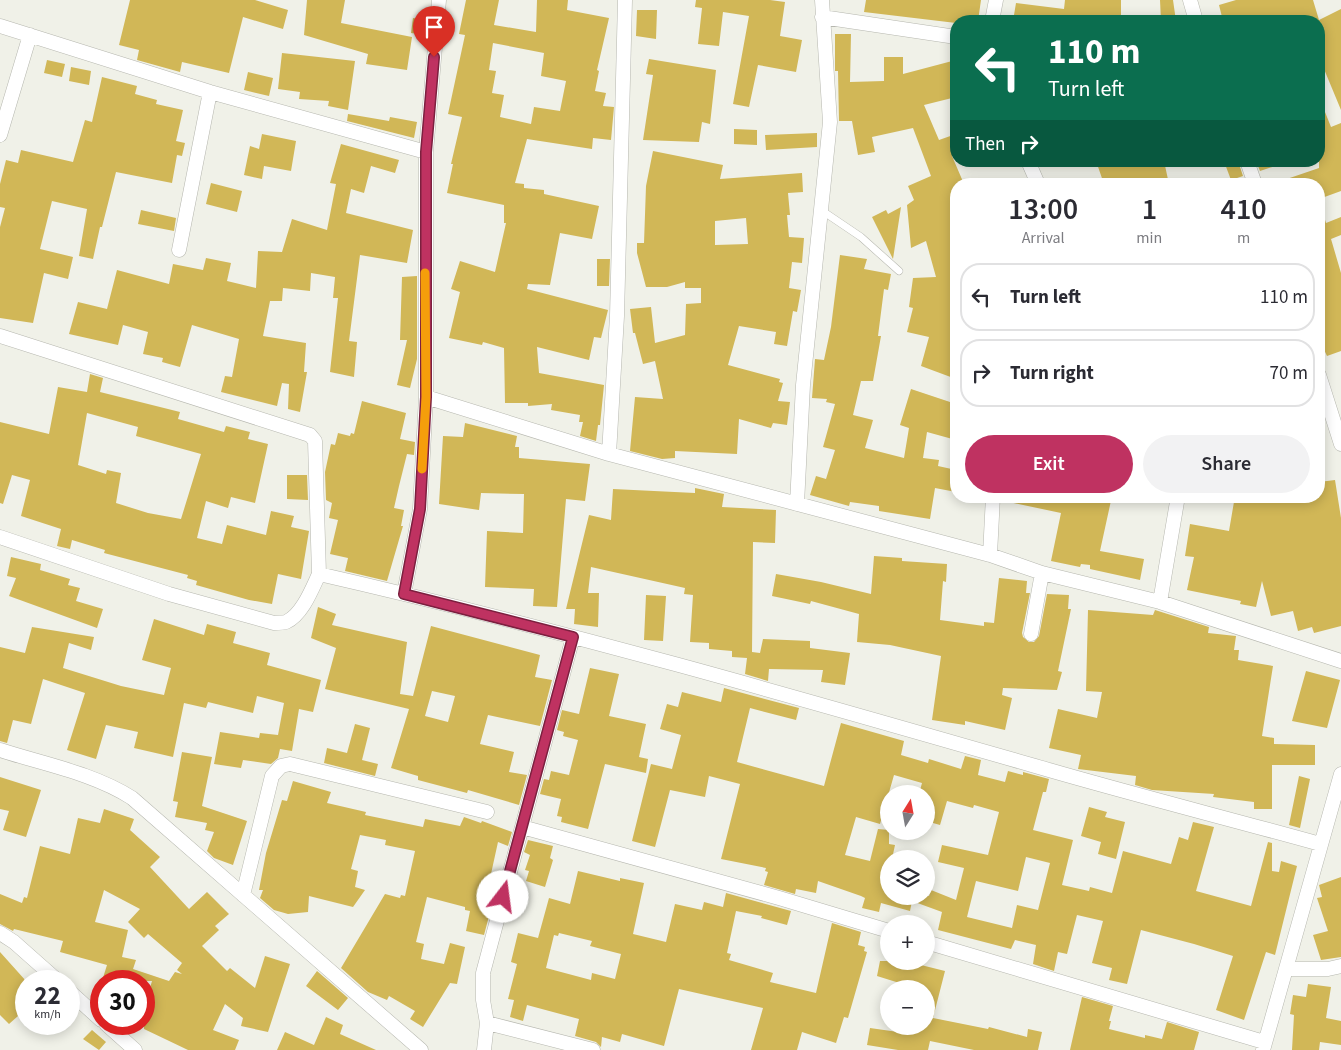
<!DOCTYPE html>
<html lang="en">
<head>
<meta charset="utf-8">
<style>
  :root { --surface:#fff; --page:#f2f2f3; --text:#2b2b33; --muted:#7c7c81; --line:#e1e1e2; --accent:#bf3261 }
  body { margin:0; font-family:"Source Sans 3",sans-serif; background:var(--page); color:var(--text); height:100vh; display:flex; flex-direction:column; font-size:19px; white-space:nowrap }
  * { box-sizing:border-box; margin:0 }
  p { font-size:16px; color:var(--muted) }
  .icon { flex:none; width:28px; height:28px; fill:none; stroke:currentColor; stroke-width:2; stroke-linecap:round; stroke-linejoin:round }
  .map { position:relative; flex:1; overflow:hidden }
  .drawer { position:absolute; left:950px; top:178px; width:375px; height:325px; display:flex; flex-direction:column; background:var(--surface); border-radius:20px; box-shadow:0 2px 12px #0003 }
  .drawer>* { flex:none }
  .banner { position:absolute; left:950px; top:15px; width:375px; height:152px; border-radius:20px; box-shadow:0 2px 12px #0003; background:#0b6e4f; color:#fff; overflow:hidden }
  .needle { width:32px; rotate:11deg }
  .fabs { position:absolute; left:880px; top:785px; display:grid; gap:10px }
  .fabs a { display:grid; place-items:center; width:55px; height:55px; border-radius:50%; background:var(--surface); box-shadow:0 2px 12px #0003; font-size:25px }
  .speed { position:absolute; left:15px; top:970px; display:flex; gap:10px; font-size:25px; font-weight:700; text-align:center }
  .speed>* { display:grid; place-content:center; width:65px; height:65px; border-radius:50%; background:var(--surface); box-shadow:0 2px 12px #0003; line-height:1 }
  .speed small { font-size:12px; font-weight:400 }
  .speed .limit { border:8px solid #d22; background:#fff; color:#111 }
  .pin { position:absolute; display:grid; place-items:center; width:42px; height:42px; color:#fff; margin:-51px -21px; border-radius:50% 50% 50% 0; rotate:-45deg; box-shadow:0 0 5px #0007 }
  .pin .icon { rotate:45deg }
  .me { position:absolute; width:55px; margin:-28px; rotate:15deg; stroke-linejoin:round; filter:drop-shadow(0 0 4px #0008) }
  .turn { display:flex; align-items:center; gap:18px; height:105px; padding:0 15px; font-size:22px }
  .turn .icon { width:65px; height:65px; stroke-width:2.5 }
  .turn b { display:block; font-size:35px; line-height:42px }
  .then { display:flex; align-items:center; height:48px; padding:0 15px; background:#0003; gap:10px; font-size:19px }
  .eta { display:flex; justify-content:space-evenly; align-items:center; height:85px; text-align:center }
  .eta b { font-size:30px; font-weight:600; line-height:35px }
  .primary-button { display:flex; gap:10px; margin-top:auto; padding:10px 15px }
  .primary-button a { flex:1; height:58px; border-radius:30px; background:var(--accent); color:#fff; font-size:20px; font-weight:600; line-height:58px; text-align:center }
  .primary-button a+a { background:var(--page); color:var(--text) }
  ul { padding:0; list-style:none }
  li { display:flex; align-items:center; gap:15px; height:68px; margin:0 10px 8px; padding:0 5px; border:2px solid var(--line); border-radius:20px }
  li div { flex:1 }
  li b { display:block; font-size:19px }
  li em { font-style:normal }
  .map>svg:first-child { display:block }
</style>
</head>
<body>
<div class="map">
<svg width="1341" height="1050" viewBox="0 0 1341 1050">
  <rect width="100%" height="100%" fill="#f0f1e8"/>
  <path fill="#d1b757" fill-rule="evenodd" d="M130,0H255L288,10L283,29L243,17L229,73L182,62L180,72L137,60L139,50L119,45Z
    M307,0H345L341,23L412,37L407,70L366,64L368,54L304,35Z
    M466,0H499L494,25L536,32L537,0H568L567,10L609,18L597,70L599,71L595,91L606,93L603,106L614,107L611,140L593,138L592,149L527,139L515,183L524,184V188L544,190V194L599,206L592,239L560,233L550,285L528,284L527,289L608,310L601,338L594,337L589,360L537,347L539,373L604,385L600,425H598L596,441L580,436L583,422H579L580,415L551,410L552,404L528,406V403H505L504,348L483,342L482,345L449,338L460,292L451,289L460,261L495,272L506,223H504V205L447,193L453,164H451L462,117L448,114L465,35L459,34ZM493,43L544,53L541,76L566,81L560,111L534,107L531,124L500,117L504,95L492,93L496,71L489,70Z
    M696,0H770L785,2L780,36L802,40L796,72L758,65L749,107L733,104L749,16L723,12L719,46L698,44L702,8L695,7Z
    M866,0H981L978,21H956V23L864,12Z
    M1065,0H1121V21H1013L1016,3L1064,9Z
    M1160,0H1173L1176,21H1161Z
    M1236,0H1313L1319,20L1341,9V110L1319,57V21H1223L1219,5Z
    M637,10H657L656,39L636,36Z
    M413,18L427,21L424,35L411,33Z
    M835,34H851L850,82L884,81V57H903V74L956,60V97L924,105L939,140L956,134V155L952,156L964,184H956V379L921,366L929,337L907,332L913,308L909,307L913,278L936,277L926,241L911,248L907,205L914,200L908,186L931,176L913,128L872,137L875,152L858,155L852,121H839L838,71H835Z
    M282,53L355,61L348,110L328,106L329,101L299,99L300,92L278,89Z
    M649,59L716,70L710,124L702,122L699,142L643,140L653,75L646,74Z
    M47,60L65,64L62,77L44,73Z
    M71,67L91,71L89,85L69,81Z
    M248,72L273,78L269,96L244,90Z
    M102,77L137,86L135,94L157,100L156,104L183,110L176,141L185,143L182,156L177,155L172,183L116,172L102,227H100L93,259L79,256L87,209L52,201L40,249L73,257L68,279L44,273L33,323L0,318V227L5,208L0,207V184L6,160L18,163L21,150L73,162L85,120L92,122Z
    M1319,97L1331,127L1341,123V191L1319,199V184H1278V182L1319,168Z
    M348,114L389,121L390,117L417,122L414,138L347,121Z
    M734,129L757,130V145L734,144Z
    M817,133V147L766,150L765,135Z
    M262,134L296,141L291,171L264,166L262,179L244,175L250,146L259,149Z
    M341,144L399,160L395,173L371,166L364,193L351,189L346,213L413,230L407,263L360,255L349,341L357,342L354,377L330,372L338,298H333L335,277L311,273L310,291L283,288L282,301H270L263,336L306,343L304,372H307L300,412L288,409L289,384L282,383L277,406L221,392L225,376L232,377L239,339L192,325L180,367L162,362L163,358L143,354L148,332L123,325L118,345L69,334L78,302L107,309L117,270L169,284L173,264L203,270L206,258L231,263L227,281L256,288L258,251L282,252L292,219L327,230L336,184L330,183Z
    M653,151L723,165L720,179L802,173L803,192L788,193L790,215H787L789,237L804,238L802,263L792,262L789,288L801,290L797,312L793,311L787,346L774,344L776,332L739,326L728,365L780,379L779,382L783,383L778,401L790,402L787,425L773,423L771,428L739,419L737,454L675,451V458L662,459L630,451L635,397L663,399L655,361L643,364L635,333H633L630,309L651,307L655,343L685,335L686,304L701,303V288H685V282L667,287H646L637,253V243H644L646,186ZM746,218L748,244L715,245V221Z
    M1096,161H1164L1169,184H1104Z
    M1232,161H1238L1243,176L1231,180L1225,164Z
    M1256,161H1281V164L1260,171Z
    M211,183L242,191L237,212L206,204Z
    M901,207L893,259L872,217L886,210L888,214Z
    M141,210L176,218L174,231L138,224Z
    M1319,210H1322L1326,223L1341,217V235L1331,239L1341,273V351L1327,356L1319,339Z
    M840,255L867,259L864,269L891,274L888,290L884,289L878,336H881L873,381H861L853,415L873,420L865,448L904,458L909,428L900,425L911,389L956,404V440L927,432L923,458L939,460L938,466L956,470V492L935,488L930,519L879,511V506L850,502L849,506L810,495L816,476L826,479L835,450L823,447L835,404L826,402L827,399L812,398L815,359L824,360L831,327Z
    M597,259H610L609,286H597Z
    M417,276V359L410,388L397,385L407,340H400L402,277Z
    M90,374L103,378L100,392L180,412L178,419L224,432L226,426L250,432L248,439L268,444L255,503L231,497L228,508L206,501L197,538L222,544L227,525L266,535L271,511L294,516L291,527L309,531L301,579L278,574L272,604L249,600L196,585L197,581L187,578L188,575L104,553L105,550L72,540L70,549L57,546L61,529L21,516L30,480L12,475L3,504L0,503V422L49,434L58,387L87,392ZM87,413L138,427L136,436L201,454L181,519L148,513L116,503L121,473L107,470L106,474L78,465Z
    M362,401L406,413L400,439L415,442L414,455L407,454L399,486L394,508L404,510L401,526H403L387,581L345,571L348,558L330,554L338,520L329,518L332,503L326,500L325,472L331,444L335,445L338,433L350,436L351,433L354,434Z
    M465,423L517,436L515,447H519V458L590,464L585,501L566,499L557,607L533,606L534,589L485,587L487,531L523,533L524,494L481,493L479,510L439,504L443,436L463,437Z
    M287,475H307L308,500L287,499Z
    M1335,480L1341,518V626L1314,633L1312,627L1298,631L1293,611L1271,616L1262,581L1256,607L1240,604L1241,601L1187,590L1194,557L1185,556L1190,524L1229,531L1235,496H1319V482Z
    M695,488L724,494L722,507L776,510L775,543L753,542L752,652L760,653L763,639L810,641V648L850,653L845,685L821,682L823,670L769,669L768,681L745,674L747,658L732,657V651L709,649V643L690,642L693,595L684,594L685,588L591,567L588,593H599L598,627L574,624L575,609H566L589,515L611,520L613,489L695,493Z
    M1010,496H1074L1087,499V496H1112L1100,551L1144,559L1140,580L1090,569V565L1081,564L1080,567L1051,561L1061,513L1009,502Z
    M874,556L902,558V561L947,564L946,582L943,581L940,620L984,626V622L994,623L999,578L1027,581L1026,593H1030L1022,633L1023,637L1029,642H1034L1039,636L1047,594L1069,595L1068,609H1071L1058,671L1062,672L1057,690L1003,688L1002,695L1012,698L1005,730L965,721V725L932,720L941,656L890,645L857,642L859,614L811,601L810,604L772,596L776,574L821,582L871,594Z
    M11,557L41,564L40,570L70,579L68,585L80,588L76,601L103,609L97,628L9,596L16,578L7,576Z
    M646,595L666,596L663,641L644,640Z
    M318,607L336,614L332,625L407,642L400,694L413,696L431,626L540,655L535,677L552,680L540,726L488,715L480,744L514,752L509,772L527,775L519,805L468,790L467,793L418,780V776L391,768L409,709L325,689L336,648L311,638ZM432,691L455,696L448,722L425,716Z
    M1088,610L1153,615L1155,610L1209,627L1208,633L1236,636L1234,650H1239L1238,660L1273,666L1262,736L1274,738V744L1315,745V765H1272V809H1254V802L1213,797L1214,794L1152,790L1135,785L1136,776L1078,769L1081,755L1049,748L1058,709L1097,718L1102,692L1086,691Z
    M154,619L204,635L207,624L236,632L233,643L270,653L267,665L321,680L313,712L299,709L292,751L280,749L278,758L271,764L243,760L241,768L214,764L220,732L259,738L260,733L278,735L284,703L257,696L253,713L208,702L206,708L184,703L173,757L134,748L138,732L106,725L96,759L67,750L85,693L43,679L31,724L13,720L7,743L0,741V647L25,653L32,627L94,637L91,650L69,643L63,668L121,686L164,695L171,668L142,660Z
    M590,668L619,674L609,716L646,724L639,757L648,759L646,773L605,764L588,829L561,822L562,817L557,816L561,799L540,794L544,779L549,780L551,771L569,775L578,740L563,736L564,732L557,730L562,710L579,714Z
    M1306,671L1340,680L1327,728L1292,721Z
    M724,688L799,708L796,720L750,708L737,762L824,786L841,723L904,741L901,755L928,763L929,759L961,769L965,756L981,760L978,775L1005,782L1008,771L1023,775V772L1049,779L1046,792H1043L1033,830L1073,840L1062,885L1089,891L1090,887L1112,893L1123,851L1171,864L1179,837L1188,840L1193,822L1214,827L1196,891L1251,906L1268,842L1272,843V871L1279,872L1281,861L1297,866L1275,955L1266,952L1244,1020L1216,1010L1233,956L1194,944L1141,930L1127,984L1109,980L1112,968L1092,963L1103,921L1077,915L1067,954L1058,952L1054,971L1033,964L1036,945L1015,940L1011,949L938,930L942,912L912,901L910,911L881,903L879,912L862,908L865,898L861,896L818,881L816,893L796,889L795,894L764,885L768,872L765,871L766,868L721,859L740,784L709,776L705,797L670,790L655,847L632,841L651,764L672,769L681,735L660,729L667,704L678,707L682,692L721,702ZM894,775L922,783L919,794H926V821L940,825L947,801L973,808L974,805L999,812L988,855L942,845L938,862L964,868L956,900L931,890L929,896H889V859H892L895,845L889,844V830L878,829L870,861L845,855L856,817L880,824ZM1026,857L1050,863L1038,910L1017,905L1012,928L967,917L976,881L1018,891Z
    M355,724L370,728L362,760L378,764L375,776L324,763L327,748L347,753Z
    M182,752L212,757L202,806L247,821L233,865L214,858L207,851L214,832L205,830L207,823L175,817L178,802L173,801Z
    M1299,776L1310,779L1300,828L1289,825Z
    M0,777L41,790L26,837L3,830L9,811L0,809Z
    M293,781L331,792L327,803L366,812L365,815L423,827L425,819L460,826L464,817L481,823L482,821L512,832L508,846L498,842L489,883L497,886L484,935L466,931L470,911L465,910V907L427,897L416,942L424,944L421,959L444,964L450,943L465,947L457,984L450,983L423,1027L410,1019L415,1011L389,996L387,1000L368,992L341,968L385,894L400,898L401,895L405,896L415,851L385,845L386,840L360,835L351,869L358,871L355,887L365,890L353,907L309,896L308,912L288,914L274,910L260,898L263,890H259L266,853L282,800L287,801Z
    M1089,807L1107,812L1105,817L1125,822L1116,859L1098,854L1101,842L1081,836Z
    M104,809L134,819L130,830L160,857L150,867L189,909L207,892L229,914L215,926L219,930L202,946L227,971L230,968L255,988L265,956L290,964L268,1032L241,1026L243,1018L225,1004L213,1030L239,1040L235,1050H188L144,1029V1008L152,981H102L107,965L60,952L63,941L14,929L13,931L0,924V894L22,903L24,897L27,898L40,846L70,854L78,818L100,823ZM104,890L140,909L128,922L144,938L148,934L182,963L177,970L182,974L175,972L169,981L133,969L136,960L122,957L128,930L95,922Z
    M528,840L553,846L550,858L553,860L545,887L526,881L529,871L525,870L530,855L524,852Z
    M578,871L620,881V878L644,883L633,934L666,942L675,904L702,910L704,902L723,907L726,893L791,911L787,925L761,918L762,916L736,911L727,953L731,954L729,960L773,973L770,982L816,993L832,923L861,932L858,945L865,947L864,951L867,952L848,1018L844,1017L836,1043L802,1032L797,1050H751L763,1008L679,989L664,1046L622,1034L620,1042L602,1037L601,1047L596,1042L575,1036L579,1019L527,1005L523,1021L510,1017L514,1000L508,999L517,964L511,962L518,933L538,938L549,898L570,904ZM559,933L592,941L590,946L621,954L615,979L592,973L591,980L546,968L554,935L558,936Z
    M1341,877V957L1321,960L1313,935L1328,931L1317,898L1322,897L1319,885Z
    M0,952L26,981V1024L18,1016L9,1024L0,1015Z
    M880,961H905L945,971L933,1018L988,1029L989,1027L1027,1037L1028,1029L1042,1032L1038,1050H974L930,1041L928,1050H898L867,1045L870,1028L898,1032L900,1026H926V989H909V986L877,976Z
    M317,971L348,998L338,1010L306,986Z
    M1308,984L1331,987L1326,1018L1341,1021V1045L1320,1042L1319,1050H1292L1294,1015L1290,1014L1293,995L1306,997Z
    M1082,997L1113,1006L1109,1021H1111L1109,1029L1145,1038V1035L1162,1039L1167,1022L1199,1032L1194,1050H1070Z
    M326,1017L343,1025L340,1034L376,1050H277L285,1032L314,1045Z
    M92,1030L106,1042L99,1050L83,1039Z"/>
  <g fill="none" stroke-linecap="round" stroke-linejoin="round">
    <g stroke="#b6b7af" stroke-width="8">
      <path id="service" d="M821,210L861,237L899,271"/>
    </g>
    <g stroke="#b6b7af" stroke-width="15">
      <path id="minor" d="M1190,0L1196,21
        M822,17L956,37
        M992,21L996,0
        M0,26L210,92L426,152
        M0,135L30,35
        M1028,161L1038,184
        M1247,161L1255,184
        M179,250L210,92
        M0,336L310,435L315,441L319,574C312,589 302,615 286,622C283,623 277,623 274,623L169,594L0,537
        M1319,375L1341,444
        M426,397L609,454L990,555L1042,573
        M609,454L617,316L625,0
        M797,504L803,385L830,122L822,0
        M990,555L993,496
        M319,574C564,630 806,700 1049,770C1139,796 1230,819 1320,844
        M404,594L420,509L426,397V152L439,0
        M1160,602L1178,496
        M1031,634L1042,573L1160,602L1341,661
        M573,637L522,827L779,898L889,931
        M0,750C43,764 93,773 132,798L421,1050
        M243,895L272,776L281,766L290,764L487,812
        M0,933L14,942L58,981
        M926,942L1264,1042
        M1286,969H1328L1341,966
        M69,991L101,1020
        M487,1023L593,1050
        M106,1024L135,1050
        M484,1050L487,1023L483,1000V973L522,827
        M1263,1050L1341,774"/>
    </g>
    <use href="#service" stroke="#fff" stroke-width="7"/>
    <use href="#minor" stroke="#fff" stroke-width="14"/>
  </g>
  <g fill="none" stroke-linecap="round" stroke-linejoin="round">
    <g stroke="#7c203f" stroke-width="12">
      <path id="route" d="M434,57L426,152V397L420,509L404,594L573,637L503,897"/>
    </g>
    <use href="#route" stroke="#bf3261" stroke-width="9"/>
    <path stroke="#f59e0b" stroke-width="9" d="M422,469L426,397L425,273"/>
  </g>
</svg>
<div class="fabs">
<a><svg class="needle" viewBox="-14 -14 28 28"><path d="M0-13l5 13h-10z" fill="#e53935"/><path d="M0 13l5-13h-10z" fill="#7c7c81"/></svg></a>
<a><svg class="icon" aria-label="layers" viewBox="0 0 24 24"><path d="M12 4l9 5-9 5-9-5zM3 14l9 5 9-5"/></svg></a>
<a>+</a>
<a>−</a>
</div>
<div class="speed"><div>22<small>km/h</small></div><div class="limit">30</div></div>
<div class="pin" style="left:434px;top:57px;background:#d93025"><svg class="icon" aria-label="arrive" viewBox="0 0 24 24"><path d="M6 21V4h12l-3 4 3 4H6"/></svg></div>
<svg class="me" style="left:503px;top:897px" viewBox="-20 -20 40 40"><circle r="19" fill="#fff"/><path d="M0-13L10 11 0 6-10 11z" fill="#bf3261"/></svg>
<div class="banner">
<div class="turn"><svg class="icon" aria-label="left" viewBox="0 0 24 24"><path d="M17 20v-9H6M10 6l-5 5 5 5"/></svg><div><b>110 m</b>Turn left</div></div>
<div class="then">Then<svg class="icon" aria-label="right" viewBox="0 0 24 24"><path d="M7 20v-9h11M14 6l5 5-5 5"/></svg></div>
</div>
<section class="drawer">
<div class="eta">
<div><b>13:00</b><p>Arrival</p></div>
<div><b>1</b><p>min</p></div>
<div><b>410</b><p>m</p></div>
</div>
<ul>
<li><svg class="icon" aria-label="left" viewBox="0 0 24 24"><path d="M17 20v-9H6M10 6l-5 5 5 5"/></svg><div><b>Turn left</b></div><em>110 m</em></li>
<li><svg class="icon" aria-label="right" viewBox="0 0 24 24"><path d="M7 20v-9h11M14 6l5 5-5 5"/></svg><div><b>Turn right</b></div><em>70 m</em></li>
</ul>
<div class="primary-button"><a>Exit</a><a>Share</a></div>
</section>
</div>
</body>
</html>
